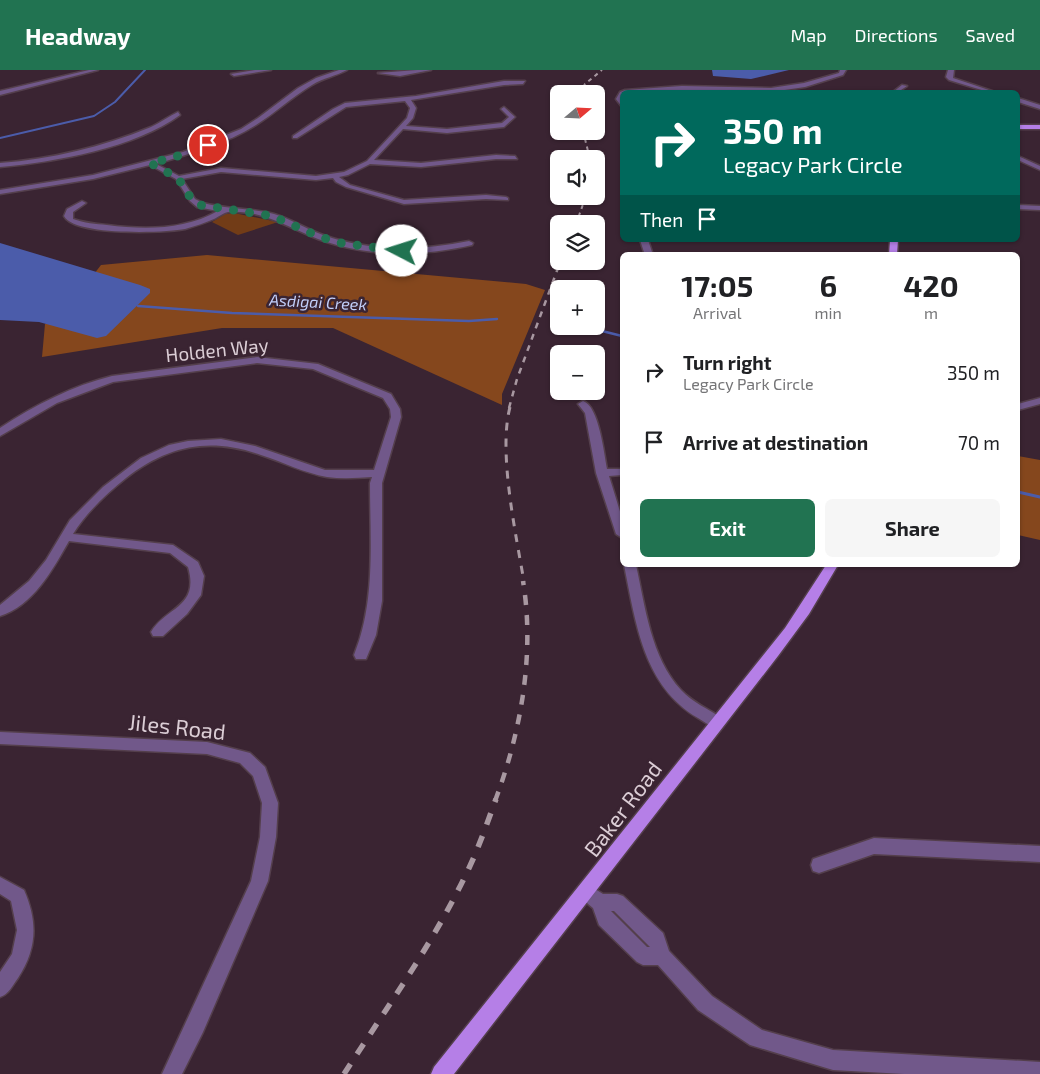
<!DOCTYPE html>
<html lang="en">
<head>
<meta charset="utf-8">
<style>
  :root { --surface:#fff; --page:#f6f6f6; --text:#202124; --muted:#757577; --accent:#217351 }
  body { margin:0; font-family:"Exo 2",sans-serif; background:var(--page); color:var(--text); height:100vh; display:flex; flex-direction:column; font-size:19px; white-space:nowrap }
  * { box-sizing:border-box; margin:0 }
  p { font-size:16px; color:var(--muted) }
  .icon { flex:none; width:28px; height:28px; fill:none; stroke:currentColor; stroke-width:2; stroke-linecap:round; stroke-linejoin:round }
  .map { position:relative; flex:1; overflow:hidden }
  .details { position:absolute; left:620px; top:182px; width:400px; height:315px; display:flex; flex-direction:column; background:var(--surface); border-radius:8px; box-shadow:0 1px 4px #0004 }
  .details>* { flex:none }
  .guide { position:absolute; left:620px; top:20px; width:400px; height:152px; border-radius:8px; box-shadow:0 1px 4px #0004; background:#00695c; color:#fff; overflow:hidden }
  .needle { width:32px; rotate:71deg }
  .fabs { position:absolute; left:550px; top:15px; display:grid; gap:10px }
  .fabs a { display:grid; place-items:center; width:55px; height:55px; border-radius:8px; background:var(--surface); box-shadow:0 1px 4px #0004; font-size:25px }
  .pin { position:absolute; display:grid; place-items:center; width:42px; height:42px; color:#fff; margin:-21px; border:2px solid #fff; border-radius:50%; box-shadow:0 1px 5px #0007 }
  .me { position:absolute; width:55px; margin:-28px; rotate:275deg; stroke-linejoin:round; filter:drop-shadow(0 0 4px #0008) }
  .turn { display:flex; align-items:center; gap:18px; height:105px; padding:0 20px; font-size:22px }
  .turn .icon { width:65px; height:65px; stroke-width:2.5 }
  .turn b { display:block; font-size:35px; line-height:42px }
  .then { display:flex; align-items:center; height:48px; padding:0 20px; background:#0003; gap:10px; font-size:19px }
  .eta { display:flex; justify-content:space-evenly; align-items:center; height:85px; text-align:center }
  .eta b { font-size:30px; font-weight:700; line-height:35px }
  .primary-button { display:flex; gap:10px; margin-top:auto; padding:10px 20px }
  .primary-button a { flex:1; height:58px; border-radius:8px; background:var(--accent); color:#fff; font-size:20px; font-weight:700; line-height:58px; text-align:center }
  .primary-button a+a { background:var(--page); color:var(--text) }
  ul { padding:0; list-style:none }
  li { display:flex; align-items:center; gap:15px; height:70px; padding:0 20px }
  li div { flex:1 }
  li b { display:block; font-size:19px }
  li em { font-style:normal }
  header { display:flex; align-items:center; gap:30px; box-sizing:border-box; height:70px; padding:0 25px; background:var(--accent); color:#fff }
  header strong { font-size:24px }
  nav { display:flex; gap:28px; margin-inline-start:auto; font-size:18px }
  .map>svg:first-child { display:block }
</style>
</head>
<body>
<header>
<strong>Headway</strong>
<nav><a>Map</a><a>Directions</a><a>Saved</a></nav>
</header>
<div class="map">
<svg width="1040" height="1004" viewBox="0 0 1040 1004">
  <rect width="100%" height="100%" fill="#3a2432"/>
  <path fill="#723c17" d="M234,143L278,152L238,165L212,152L225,144Z"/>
  <path fill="#85471d" d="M207,185L526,214L545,220L502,324V335L333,258H222L42,287L45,254L114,233L84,217L101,195Z
    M1018,386L1040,390V470L1018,465Z"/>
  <path fill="#4b5caa" d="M712,0H789L751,9L713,6Z
    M0,173L140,215L150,219V223L106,266L97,268L39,252L0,250Z"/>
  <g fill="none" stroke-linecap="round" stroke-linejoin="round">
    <path stroke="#4b5caa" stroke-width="2" d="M0,68L94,46L115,32L145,0"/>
    <path stroke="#4b5caa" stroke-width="2.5" d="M138,236L232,243L469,251L497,249
      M582,256L622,266"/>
    <path stroke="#4b5caa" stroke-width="3" d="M1018,422L1040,427"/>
    <g stroke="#543f4c" stroke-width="3">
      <path id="minor" d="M89,0H98L0,25V21Z
        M255,0H271L234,6L231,4Z
        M339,0H347C336,6 323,8 312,15C292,27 275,43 256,55C226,74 189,84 156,94L179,106L221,98L316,106L344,102L367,91L407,48L410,38L405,31L346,37L297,68H293V66L333,39L345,33L416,26L504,11H525L523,14L504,15L411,30L416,38L413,48L406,56L447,59L502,53L509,47L501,39L504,37L515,47L504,57L447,63L403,59L374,90L421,93L496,85L515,86L517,89H496L421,97L370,94L348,105L339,107L350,115L404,130L486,125L506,127L508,128V130L486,129L404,134L346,117L336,112L333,108L316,110L221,102L182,109L195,129L203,133C226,139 251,138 274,144C291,149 306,159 323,165C371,182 420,181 469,171L473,173L472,175C420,187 368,187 318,169C289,158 261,139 228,142C223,143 218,147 214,149C205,153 195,156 185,159C165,163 74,166 64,146L67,139L82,131L86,133L73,142V149C84,153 96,154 107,155C145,160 184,160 218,141L197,137L190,131L176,109L150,95L93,109L0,124V120L93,105L183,82L241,59L258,48L298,18L316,8Z
        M417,0H431L400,6L378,3Z
        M840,0H846L843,5L805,17L771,22L682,20L622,22V37L616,29L620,22L625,20L682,16L771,18L804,13L839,3Z
        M948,0H954L953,8L995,22H988L949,10L946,7Z
        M902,15L907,16L898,22H893Z
        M1018,28L1040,35V39L1018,32Z
        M178,42L180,45C135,78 55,92 0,97V93C52,89 102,77 151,57C160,53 169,46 178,42Z
        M1018,86L1040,96V100L1018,90Z
        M1018,135L1040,136V140L1018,139Z
        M640,170H648L653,185H645Z
        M257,287L318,294L391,324L400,339L401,347L382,413V531L376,565L366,589H356L354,585C376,531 370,471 370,413L372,407C357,408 342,409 327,407C304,403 283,392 261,385C210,367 169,375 126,408C107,423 86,443 73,464L173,475L198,492L204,506L201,525L187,544L163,566H153L151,562C165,537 200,538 188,497L170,483L69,471C53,499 33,536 0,546V535L29,511L46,490L70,450L103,417L141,388L169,375L188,371L221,369L255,376L325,400H374L391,347L390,339L383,328L313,299L257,293L113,312L57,333L0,366V358C35,335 72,316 112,306Z
        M1040,328V334L1018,340V334Z
        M583,331C599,336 604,384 607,399H622V405L609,406L622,448V468L616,464L596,403L585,343L578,334Z
        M624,495H636C645,536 651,588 681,620C692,632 708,639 722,648L724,652L722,656C713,659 706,653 698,648C643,616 636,553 624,495Z
        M0,662L207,672L250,683L265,697L278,733L276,767L268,811L203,962L182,1004H162L251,811L260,767L262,733L253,706L240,693L207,684L0,674Z
        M874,768L1040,776V792L874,784L819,803L813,801L811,795L813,789Z
        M0,807L24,820C38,852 37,879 18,908C12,916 9,924 0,927V902L12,884L17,860L11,831L0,824Z
        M587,814L603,824H617L623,826L663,863L669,881L712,926L762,960L833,980L1040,992V1004H904L833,1000L750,975L698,940L658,895H643L637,892L599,855L593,838L581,828L578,822L581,816ZM611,841H614L650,877H647Z"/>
    </g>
    <g stroke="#543f4c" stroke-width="3">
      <path id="major" d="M1018,55H1040V59H1018Z
        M890,170H898L897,185H889Z
        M826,495H838L809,544L778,586L454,1004H431L434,997L785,558Z"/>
    </g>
    <use href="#minor" fill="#71588a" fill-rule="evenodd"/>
    <use href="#major" fill="#b57fe7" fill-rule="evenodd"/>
    <path stroke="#a898a1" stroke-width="2" stroke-dasharray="4 4" stroke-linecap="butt" d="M579,24L585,14L602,0
      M583,61L590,89
      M576,154L586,126
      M558,199L561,191"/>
    <path stroke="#a898a1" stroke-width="2.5" stroke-dasharray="6 6" stroke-linecap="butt" d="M509,338L517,309L558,198"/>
    <path stroke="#a898a1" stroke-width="3" stroke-dasharray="8 8" stroke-linecap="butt" d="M510,337C498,383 516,464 524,512"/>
    <path stroke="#a898a1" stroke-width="4.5" stroke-dasharray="10 10" stroke-linecap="butt" d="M495,731C521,662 535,584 523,511"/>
    <path stroke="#a898a1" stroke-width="5.5" stroke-dasharray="12 12" stroke-linecap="butt" d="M344,1004C389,934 440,864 474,787C482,768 489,748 496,729"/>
  </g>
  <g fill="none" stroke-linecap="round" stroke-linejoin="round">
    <path stroke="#217351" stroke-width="9" stroke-dasharray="0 16.2" d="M208,75L172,88L150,93L178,108L192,130L200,135L272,146L320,167L341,173L402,181"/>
  </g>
  <g text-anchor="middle" stroke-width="5" stroke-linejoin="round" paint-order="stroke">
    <g font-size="16" font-style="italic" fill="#c2cffa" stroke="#3a2432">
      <text transform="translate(318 232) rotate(3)" y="6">Asdigai Creek</text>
    </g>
    <g font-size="19" fill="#dbcdd5" stroke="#3a2432">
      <text transform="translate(217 280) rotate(-6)" y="7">Holden Way</text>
    </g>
    <g font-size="22" fill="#dbcdd5" stroke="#3a2432">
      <text transform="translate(177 657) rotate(6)" y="8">Jiles Road</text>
      <text transform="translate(623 739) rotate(-53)" y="8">Baker Road</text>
    </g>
  </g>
</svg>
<div class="fabs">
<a><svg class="needle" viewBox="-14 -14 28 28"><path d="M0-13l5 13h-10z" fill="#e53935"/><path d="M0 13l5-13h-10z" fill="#757577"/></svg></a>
<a><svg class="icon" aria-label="sound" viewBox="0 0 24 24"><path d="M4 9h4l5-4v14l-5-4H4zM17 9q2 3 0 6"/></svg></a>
<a><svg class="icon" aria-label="layers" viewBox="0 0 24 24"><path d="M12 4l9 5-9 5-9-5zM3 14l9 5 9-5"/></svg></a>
<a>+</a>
<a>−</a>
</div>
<div class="pin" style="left:208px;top:75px;background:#d93025"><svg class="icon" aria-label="arrive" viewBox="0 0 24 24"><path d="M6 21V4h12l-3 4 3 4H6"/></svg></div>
<svg class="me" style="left:402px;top:181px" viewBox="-20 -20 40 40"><circle r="19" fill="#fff"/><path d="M0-13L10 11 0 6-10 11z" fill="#217351"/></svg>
<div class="guide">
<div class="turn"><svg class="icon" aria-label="right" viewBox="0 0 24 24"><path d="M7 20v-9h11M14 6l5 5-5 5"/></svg><div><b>350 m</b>Legacy Park Circle</div></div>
<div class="then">Then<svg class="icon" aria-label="arrive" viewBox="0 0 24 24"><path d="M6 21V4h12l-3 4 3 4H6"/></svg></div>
</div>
<section class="details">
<div class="eta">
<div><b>17:05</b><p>Arrival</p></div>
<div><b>6</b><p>min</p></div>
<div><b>420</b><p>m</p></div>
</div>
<ul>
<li><svg class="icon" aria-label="right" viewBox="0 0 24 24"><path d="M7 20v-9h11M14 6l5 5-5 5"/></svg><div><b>Turn right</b><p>Legacy Park Circle</p></div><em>350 m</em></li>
<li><svg class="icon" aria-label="arrive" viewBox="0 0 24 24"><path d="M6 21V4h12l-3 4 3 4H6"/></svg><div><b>Arrive at destination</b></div><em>70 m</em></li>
</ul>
<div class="primary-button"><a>Exit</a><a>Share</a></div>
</section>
</div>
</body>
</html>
